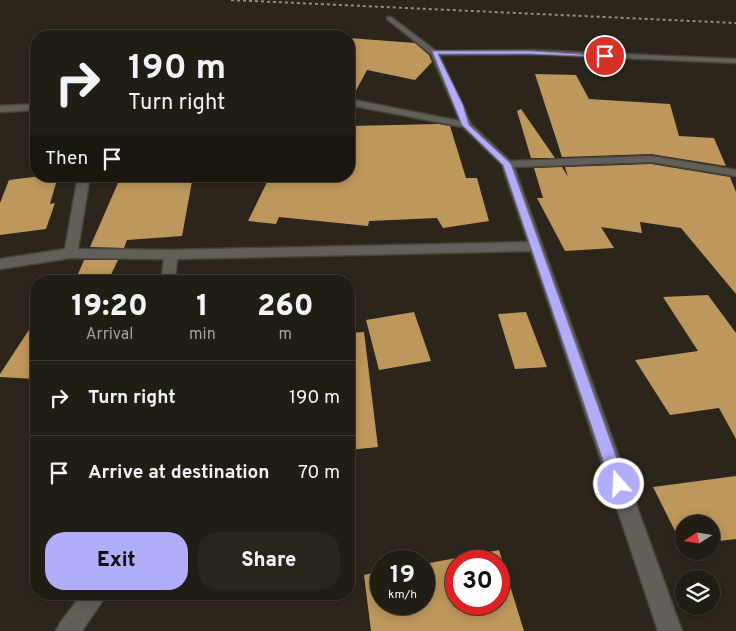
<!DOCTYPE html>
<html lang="en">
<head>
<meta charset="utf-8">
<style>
  :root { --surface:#211c14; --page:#29251d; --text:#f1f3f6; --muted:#a2a1a0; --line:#3e3a34; --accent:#b2adf9 }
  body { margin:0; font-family:Overpass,sans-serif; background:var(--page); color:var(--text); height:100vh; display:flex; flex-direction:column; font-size:19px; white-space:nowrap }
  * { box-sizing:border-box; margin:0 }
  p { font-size:16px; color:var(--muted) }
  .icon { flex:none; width:28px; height:28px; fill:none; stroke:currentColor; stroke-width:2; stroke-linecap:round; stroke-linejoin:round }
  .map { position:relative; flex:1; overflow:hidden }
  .panel { position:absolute; left:30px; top:275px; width:325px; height:325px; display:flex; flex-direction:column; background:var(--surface); border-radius:20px; box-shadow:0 2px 12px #0003,0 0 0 1px var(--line) }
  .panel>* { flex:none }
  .top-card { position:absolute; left:30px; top:30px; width:325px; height:152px; border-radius:20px; box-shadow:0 2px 12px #0003,0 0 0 1px var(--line); background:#211c14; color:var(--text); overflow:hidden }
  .needle { width:32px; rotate:258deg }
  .buttons { position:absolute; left:675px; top:515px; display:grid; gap:10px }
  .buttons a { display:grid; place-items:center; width:45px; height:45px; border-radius:50%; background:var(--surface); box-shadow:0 2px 12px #0003,0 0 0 1px var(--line); font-size:25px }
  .speed { position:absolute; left:370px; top:550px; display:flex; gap:10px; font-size:25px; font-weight:700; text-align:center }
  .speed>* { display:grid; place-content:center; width:65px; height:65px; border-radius:50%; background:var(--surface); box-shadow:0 2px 12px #0003,0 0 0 1px var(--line); line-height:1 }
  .speed small { font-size:12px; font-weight:400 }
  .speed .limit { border:8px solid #d22; background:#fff; color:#111 }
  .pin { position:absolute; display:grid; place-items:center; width:42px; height:42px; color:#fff; margin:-21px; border:2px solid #fff; border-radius:50%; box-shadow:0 1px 5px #0007 }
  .me { position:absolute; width:55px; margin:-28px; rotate:341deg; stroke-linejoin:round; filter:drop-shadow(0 0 4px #0008) }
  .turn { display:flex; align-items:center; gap:18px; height:105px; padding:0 15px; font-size:22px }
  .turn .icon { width:65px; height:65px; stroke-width:2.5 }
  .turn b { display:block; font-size:35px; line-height:42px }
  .then { display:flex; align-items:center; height:48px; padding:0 15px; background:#0003; gap:10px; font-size:19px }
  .eta { display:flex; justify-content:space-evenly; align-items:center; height:85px; text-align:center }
  .eta b { font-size:30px; font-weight:800; line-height:35px }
  .primary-button { display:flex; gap:10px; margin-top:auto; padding:10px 15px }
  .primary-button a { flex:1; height:58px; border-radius:20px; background:var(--accent); color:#111; font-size:20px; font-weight:800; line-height:58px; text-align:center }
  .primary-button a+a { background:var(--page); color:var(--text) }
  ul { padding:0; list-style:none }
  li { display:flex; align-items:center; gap:15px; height:75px; padding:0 15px; border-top:1px solid var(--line) }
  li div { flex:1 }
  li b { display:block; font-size:19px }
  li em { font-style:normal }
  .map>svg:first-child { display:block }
</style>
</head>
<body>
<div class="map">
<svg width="736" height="631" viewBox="0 0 736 631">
  <rect width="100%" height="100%" fill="#2c251b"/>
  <path fill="#be975c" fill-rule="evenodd" d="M349,38L415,43L429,55L432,62L415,80L367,70L352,98L349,97Z
    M535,74L576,75L589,99L670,104L679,136L714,138L726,166L651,154L562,157Z
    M521,109L555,158H531L517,111Z
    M439,124L450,126L466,178H477L489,221L443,228L437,218L369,221L368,226L279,217L276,224L248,221L270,176H349V126Z
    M651,164L730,177L736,192V294L681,228L640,222L642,233L601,227L614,248L565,251L537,198H543L534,168L562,167L568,177L565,167Z
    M41,176H58L50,204L55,203L46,229L0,235V203L9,180Z
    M121,176H193L182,236L127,240L124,248L90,247Z
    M84,260H118L108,281H75Z
    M708,295L736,333V439L719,408L670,415L635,360L698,351L663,297Z
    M414,312L431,361L379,370L366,320Z
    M526,312L547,367L515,369L498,314Z
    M36,319V379L0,377V374Z
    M364,332L378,447L349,450V333Z
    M736,476V539L711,542V524H684L683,547L653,487Z
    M499,550L524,631H371L364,575L381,571V604H424V564ZM456,561H499V604H456Z"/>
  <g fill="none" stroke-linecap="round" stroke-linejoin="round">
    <g stroke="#484238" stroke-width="3">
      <path id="street" d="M387,17H391L436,51L531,50L736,59V63L531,54L439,55L471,124L510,161L651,156L736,170V176L651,162L514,167L682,631H658L531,251L177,259L175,281H161L164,259L71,258L0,269V259L65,249L78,176H90L78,249L171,250L528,242L502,165L463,127L349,105V99L460,121L431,54L387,19Z
        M36,104V110L0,112V106Z
        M82,594H107L82,631H56L60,623Z"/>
    </g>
    <use href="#street" fill="#625e59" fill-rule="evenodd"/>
    <path stroke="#948e86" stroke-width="2" stroke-dasharray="3 3" stroke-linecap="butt" d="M231,0L736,23"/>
  </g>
  <path fill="#b2adf9" stroke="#7470a2" d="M432,51H531L608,56L605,57L531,54H438L463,105L469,125L511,164L626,484L624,490L619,492L614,490L611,484L503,165L462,125Z"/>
</svg>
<div class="buttons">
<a><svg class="needle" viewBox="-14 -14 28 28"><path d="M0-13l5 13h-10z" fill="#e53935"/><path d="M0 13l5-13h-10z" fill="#a2a1a0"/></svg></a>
<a><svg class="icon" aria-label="layers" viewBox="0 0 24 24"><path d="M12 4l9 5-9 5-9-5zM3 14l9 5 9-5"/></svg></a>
</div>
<div class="speed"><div>19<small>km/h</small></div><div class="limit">30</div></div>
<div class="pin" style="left:605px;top:56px;background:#d93025"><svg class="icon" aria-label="arrive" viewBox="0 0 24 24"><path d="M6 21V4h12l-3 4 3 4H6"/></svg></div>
<svg class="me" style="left:619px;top:484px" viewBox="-20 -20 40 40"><circle r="17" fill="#b2adf9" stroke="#fff" stroke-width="3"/><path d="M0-11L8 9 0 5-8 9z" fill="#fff"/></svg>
<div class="top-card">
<div class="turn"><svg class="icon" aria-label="right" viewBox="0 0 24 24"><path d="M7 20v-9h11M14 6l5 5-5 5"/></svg><div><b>190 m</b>Turn right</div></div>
<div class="then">Then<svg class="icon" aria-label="arrive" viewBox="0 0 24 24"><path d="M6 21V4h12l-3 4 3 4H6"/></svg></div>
</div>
<section class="panel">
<div class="eta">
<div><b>19:20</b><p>Arrival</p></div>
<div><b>1</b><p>min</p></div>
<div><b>260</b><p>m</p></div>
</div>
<ul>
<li><svg class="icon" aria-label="right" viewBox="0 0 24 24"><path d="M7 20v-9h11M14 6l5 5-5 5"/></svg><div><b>Turn right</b></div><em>190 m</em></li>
<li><svg class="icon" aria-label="arrive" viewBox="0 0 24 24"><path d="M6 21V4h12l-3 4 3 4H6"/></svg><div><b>Arrive at destination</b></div><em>70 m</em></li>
</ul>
<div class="primary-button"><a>Exit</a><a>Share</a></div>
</section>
</div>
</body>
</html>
